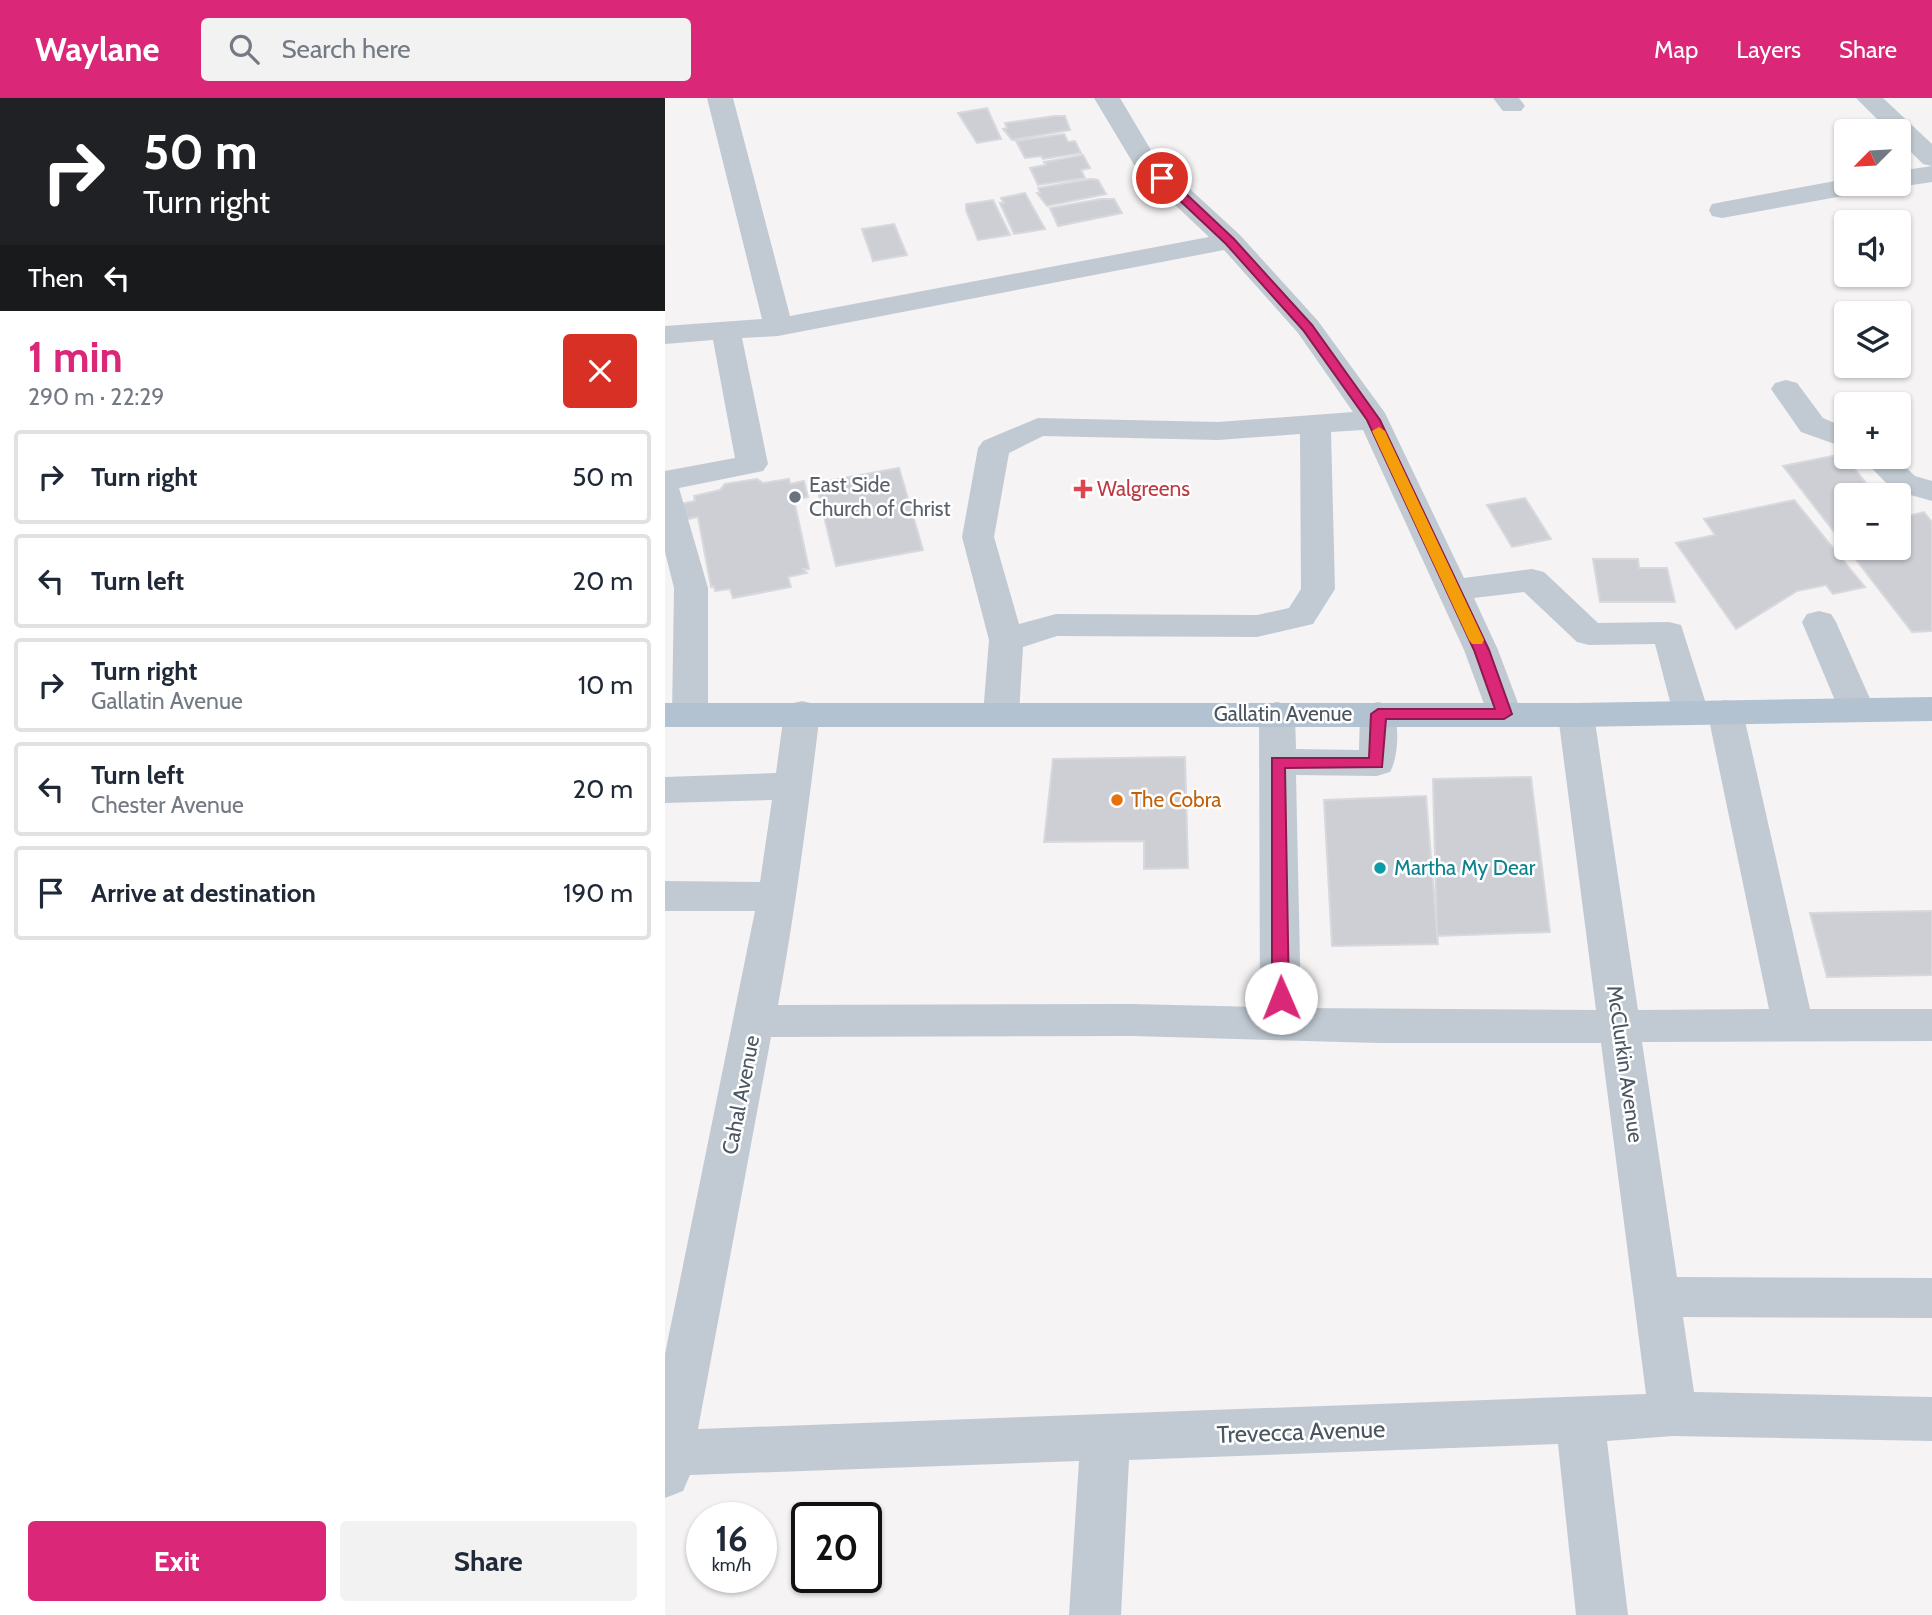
<!DOCTYPE html>
<html lang="en">
<head>
<meta charset="utf-8">
<style>
  :root { --surface:#fff; --page:#f2f2f3; --text:#1f2937; --muted:#747a83; --line:#e0e1e3; --accent:#db2777 }
  body { margin:0; font-family:Cabin,sans-serif; background:var(--page); color:var(--text); height:100vh; display:flex; flex-direction:column; font-size:26px; white-space:nowrap }
  * { box-sizing:border-box; margin:0 }
  p { font-size:23px; color:var(--muted) }
  .icon { flex:none; width:38px; height:38px; fill:none; stroke:currentColor; stroke-width:2; stroke-linecap:round; stroke-linejoin:round }
  .map { position:relative; flex:1; overflow:hidden }
  .side { display:flex; flex-direction:column; background:var(--surface); width:665px }
  .side>* { flex:none }
  .hud { background:#202124; color:#fff; overflow:hidden }
  .needle { width:46px; rotate:246deg }
  .fabs { position:absolute; left:1169px; top:21px; display:grid; gap:14px }
  .fabs a { display:grid; place-items:center; width:77px; height:77px; border-radius:7px; background:var(--surface); box-shadow:0 2px 5px #0004; font-size:35px }
  .speed { position:absolute; left:21px; top:1404px; display:flex; gap:14px; font-size:35px; font-weight:700; text-align:center }
  .speed>* { display:grid; place-content:center; width:91px; height:91px; border-radius:50%; background:var(--surface); box-shadow:0 2px 5px #0004; line-height:1 }
  .speed small { font-size:18px; font-weight:400 }
  .speed .limit { border:4px solid #111; border-radius:10px; background:#fff; color:#111 }
  .pin { position:absolute; display:grid; place-items:center; width:60px; height:60px; color:#fff; margin:-30px; border:4px solid #fff; border-radius:50%; box-shadow:0 2px 7px #0007 }
  .me { position:absolute; width:77px; margin:-38px; rotate:359deg; stroke-linejoin:round; filter:drop-shadow(0 0 5px #0008) }
  .turn { display:flex; align-items:center; gap:24px; height:147px; padding:0 28px; font-size:32px }
  .turn .icon { width:91px; height:91px; stroke-width:2.5 }
  .turn b { display:block; font-size:49px; line-height:60px }
  .then { display:flex; align-items:center; height:66px; padding:0 28px; background:#0003; gap:14px; font-size:26px }
  .round { display:grid; place-items:center; flex:none; width:74px; height:74px; border-radius:7px; background:var(--page) }
  .summary { display:flex; align-items:center; justify-content:space-between; height:119px; padding:0 28px }
  h1 { font-size:42px; font-weight:800; line-height:52px; color:var(--accent) }
  .button { display:flex; gap:14px; margin-top:auto; padding:14px 28px }
  .button a { flex:1; height:80px; border-radius:7px; background:var(--accent); color:#fff; font-size:28px; font-weight:800; line-height:80px; text-align:center }
  .button a+a { background:var(--page); color:var(--text) }
  ul { padding:0; list-style:none }
  li { display:flex; align-items:center; gap:21px; height:94px; margin:0 14px 10px; padding:0 14px; border:4px solid var(--line); border-radius:7px }
  li div { flex:1 }
  li b { display:block; font-size:26px }
  li em { font-style:normal }
  header { display:flex; align-items:center; gap:42px; box-sizing:border-box; height:98px; padding:0 35px; background:var(--accent); color:#fff }
  header strong { font-size:33px }
  nav { display:flex; gap:38px; margin-inline-start:auto; font-size:24px }
  .search { width:490px; height:63px; background:var(--page); display:flex; align-items:center; gap:18px; box-sizing:border-box; padding:0 24px; border-radius:7px; color:var(--muted); font-size:26px }
  main { display:flex; flex:1; min-height:0 }
  .map>svg:first-child { display:block }
</style>
</head>
<body>
<header>
<strong>Waylane</strong>
<div class="search"><svg class="icon" aria-label="search" viewBox="0 0 24 24"><circle cx="10" cy="10" r="6"/><path d="M15 15l6 6"/></svg>Search here</div>
<nav><a>Map</a><a>Layers</a><a>Share</a></nav>
</header>
<main>
<section class="side">
<div class="hud">
<div class="turn"><svg class="icon" aria-label="right" viewBox="0 0 24 24"><path d="M7 20v-9h11M14 6l5 5-5 5"/></svg><div><b>50 m</b>Turn right</div></div>
<div class="then">Then<svg class="icon" aria-label="left" viewBox="0 0 24 24"><path d="M17 20v-9H6M10 6l-5 5 5 5"/></svg></div>
</div>
<div class="summary"><div><h1>1 min</h1><p>290 m · 22:29</p></div><a class="round" style="background:#d93025;color:#fff"><svg class="icon" aria-label="close" viewBox="0 0 24 24"><path d="M6 6l12 12M18 6L6 18"/></svg></a></div>
<ul>
<li><svg class="icon" aria-label="right" viewBox="0 0 24 24"><path d="M7 20v-9h11M14 6l5 5-5 5"/></svg><div><b>Turn right</b></div><em>50 m</em></li>
<li><svg class="icon" aria-label="left" viewBox="0 0 24 24"><path d="M17 20v-9H6M10 6l-5 5 5 5"/></svg><div><b>Turn left</b></div><em>20 m</em></li>
<li><svg class="icon" aria-label="right" viewBox="0 0 24 24"><path d="M7 20v-9h11M14 6l5 5-5 5"/></svg><div><b>Turn right</b><p>Gallatin Avenue</p></div><em>10 m</em></li>
<li><svg class="icon" aria-label="left" viewBox="0 0 24 24"><path d="M17 20v-9H6M10 6l-5 5 5 5"/></svg><div><b>Turn left</b><p>Chester Avenue</p></div><em>20 m</em></li>
<li><svg class="icon" aria-label="arrive" viewBox="0 0 24 24"><path d="M6 21V4h12l-3 4 3 4H6"/></svg><div><b>Arrive at destination</b></div><em>190 m</em></li>
</ul>
<div class="button"><a>Exit</a><a>Share</a></div>
</section>
<div class="map">
<svg width="1267" height="1517" viewBox="0 0 1267 1517">
  <rect width="100%" height="100%" fill="#f5f3f3"/>
  <path fill="#cdcfd5" stroke="#d7d9de" stroke-width="2" d="M322,10L336,41L312,45L293,15Z
    M390,18H400L405,32L347,42L338,31L342,30L340,25Z
    M399,36L403,44L410,43L416,55L378,61L376,58L360,60L351,43Z
    M418,57L425,70L416,72L420,80L373,87L365,70L381,67L379,64Z
    M426,81L433,82L441,96L382,108L372,95H375L373,90Z
    M360,95L380,131L349,136L335,105H339L336,100Z
    M436,101H449L457,115L393,128L385,110Z
    M328,102L345,137L313,142L301,112V106Z
    M229,126L242,157L208,163L197,131Z
    M1177,356L1211,397H1181V449L1118,368Z
    M234,370L258,452L171,468L151,385Z
    M92,381L98,385L124,381L125,386L139,383L143,399L129,402L144,471H138L142,475L123,479L126,489L68,500L65,491L50,493L49,488L46,489L33,419L18,422L15,406L30,403L29,398L55,392L60,386Z
    M860,400L886,441L847,449L822,407Z
    M1129,402L1200,489L1168,496L1161,487L1132,493L1071,531L1011,445L1050,437L1039,421Z
    M1259,414L1267,424V533L1247,534L1182,450H1234V420Z
    M928,461H973L974,470H1002L1010,504H935Z
    M520,659L523,770L479,771V743L379,744L388,661Z
    M866,679L885,834L772,838L768,681Z
    M761,698L773,846L667,848L659,702Z
    M1267,813V877L1162,879L1145,815Z"/>
  <g fill="none" stroke-linecap="round" stroke-linejoin="round">
    <path fill="#c1cad2" fill-rule="evenodd" d="M42,0H68L125,218L544,139L471,70L429,0H455L490,59L575,137L653,223L720,315L799,480L867,471L879,474L933,525L1004,524L1016,527L1043,612L1047,605L1060,602L1073,605L1078,614L1145,911H1267V943L977,944L1012,1179L1267,1180V1220L1018,1219L1029,1294L1267,1299V1343L1008,1338L942,1343L963,1517H911L893,1346L464,1362L456,1517H404L414,1363L25,1377L18,1393L0,1400V1256L90,813H0V783L95,784L107,702L0,705V679L111,675L119,615L124,606L137,603L150,606L155,615C143,712 131,809 113,907L467,906L595,909L594,616L599,607L612,604L625,607L630,616L631,651L694,652L695,616L700,607L713,604L726,607C735,623 734,658 725,674L712,678L631,677L636,910L931,912L893,617L898,608L911,605L924,608L929,617L973,912L1104,911L1043,617L1039,624L1026,627L1013,624L1008,615L990,546L924,547L912,544L859,494L809,500L833,552L857,616L852,625L839,628L826,625L799,552L698,332L666,334L670,491L648,526L592,539L392,538L358,549L354,616L349,625L336,628L323,625L318,616L324,542L297,439L313,350L318,343L373,320L553,324L688,314L633,235L559,152L113,238L77,240L103,366L98,373L14,390L43,490V617L38,626L25,629L12,626L7,617L9,490L0,454V373L70,360L48,242L0,246V228L97,221ZM635,336L636,491L624,510L592,517L391,516L354,526L329,439L344,355L378,338L553,342ZM467,938L714,945H936L981,1296L33,1331L106,939Z
      M828,0H854L860,8L856,13H838Z
      M1191,0H1218L1267,46V68L1258,66L1234,42V33H1224Z
      M1267,68V84L1234,89L1224,86H1234V73Z
      M1181,81V86H1213L1209,92L1200,94L1057,120L1047,118L1044,112L1047,106L1057,104Z
      M1121,282L1132,285L1158,320L1181,330V350L1136,334L1106,291L1110,285Z
      M1196,359H1230L1250,378L1267,383V403L1228,392Z
      M1154,513L1166,516L1171,524L1210,612L1205,621L1192,624L1179,621L1174,612L1137,524L1142,516Z"/>
    <path fill="#b3c2d1" fill-rule="evenodd" d="M1267,599V623L911,629H0V605H911Z"/>
  </g>
  <path fill="#db2777" stroke="#8e194d" stroke-width="2" d="M493,77H501L569,141L647,227L715,322L824,552L847,616L839,621H721L717,669L620,670L624,900L616,907L607,900V660H704L706,616L713,611H830L809,552L702,322L638,232L561,146L493,82Z"/>
  <path fill="#f59e0b" d="M714,329L720,333L819,542L817,546H807L804,542L707,333Z"/>
  <path fill="#e0444e" stroke="#fff" stroke-width="2.5" d="M414.5 380.5h7v7h7v7h-7v7h-7v-7h-7v-7h7z"/>
  <circle fill="#6b7280" stroke="#fff" stroke-width="2.5" cx="130" cy="399" r="7"/>
  <circle fill="#e8710a" stroke="#fff" stroke-width="2.5" cx="452" cy="702" r="7"/>
  <circle fill="#0f9aa8" stroke="#fff" stroke-width="2.5" cx="715" cy="770" r="7"/>
  <g text-anchor="middle" stroke-width="5" stroke-linejoin="round" paint-order="stroke">
    <g font-size="21" fill="#5b616d" stroke="#fff" text-anchor="start">
      <text x="144" y="394">East Side<tspan x="144" dy="24">Church of Christ</tspan></text>
    </g>
    <g font-size="21" fill="#be3a42" stroke="#fff" text-anchor="start">
      <text x="432" y="398">Walgreens</text>
    </g>
    <g font-size="21" fill="#4a5661" stroke="#fff">
      <text x="618" y="623">Gallatin Avenue</text>
      <text transform="translate(960 966) rotate(82)" y="7">McClurkin Avenue</text>
      <text transform="translate(76 997) rotate(-79)" y="7">Cahal Avenue</text>
    </g>
    <g font-size="21" fill="#c56008" stroke="#fff" text-anchor="start">
      <text x="466" y="709">The Cobra</text>
    </g>
    <g font-size="21" fill="#0d838f" stroke="#fff" text-anchor="start">
      <text x="729" y="777">Martha My Dear</text>
    </g>
    <g font-size="24" fill="#4a5661" stroke="#fff">
      <text transform="translate(636 1334) rotate(-2)" y="8">Trevecca Avenue</text>
    </g>
  </g>
</svg>
<div class="fabs">
<a><svg class="needle" viewBox="-14 -14 28 28"><path d="M0-13l5 13h-10z" fill="#e53935"/><path d="M0 13l5-13h-10z" fill="#747a83"/></svg></a>
<a><svg class="icon" aria-label="sound" viewBox="0 0 24 24"><path d="M4 9h4l5-4v14l-5-4H4zM17 9q2 3 0 6"/></svg></a>
<a><svg class="icon" aria-label="layers" viewBox="0 0 24 24"><path d="M12 4l9 5-9 5-9-5zM3 14l9 5 9-5"/></svg></a>
<a>+</a>
<a>−</a>
</div>
<div class="speed"><div>16<small>km/h</small></div><div class="limit">20</div></div>
<div class="pin" style="left:497px;top:80px;background:#d93025"><svg class="icon" aria-label="arrive" viewBox="0 0 24 24"><path d="M6 21V4h12l-3 4 3 4H6"/></svg></div>
<svg class="me" style="left:616px;top:900px" viewBox="-20 -20 40 40"><circle r="19" fill="#fff"/><path d="M0-13L10 11 0 6-10 11z" fill="#db2777"/></svg>
</div>
</main>
</body>
</html>
